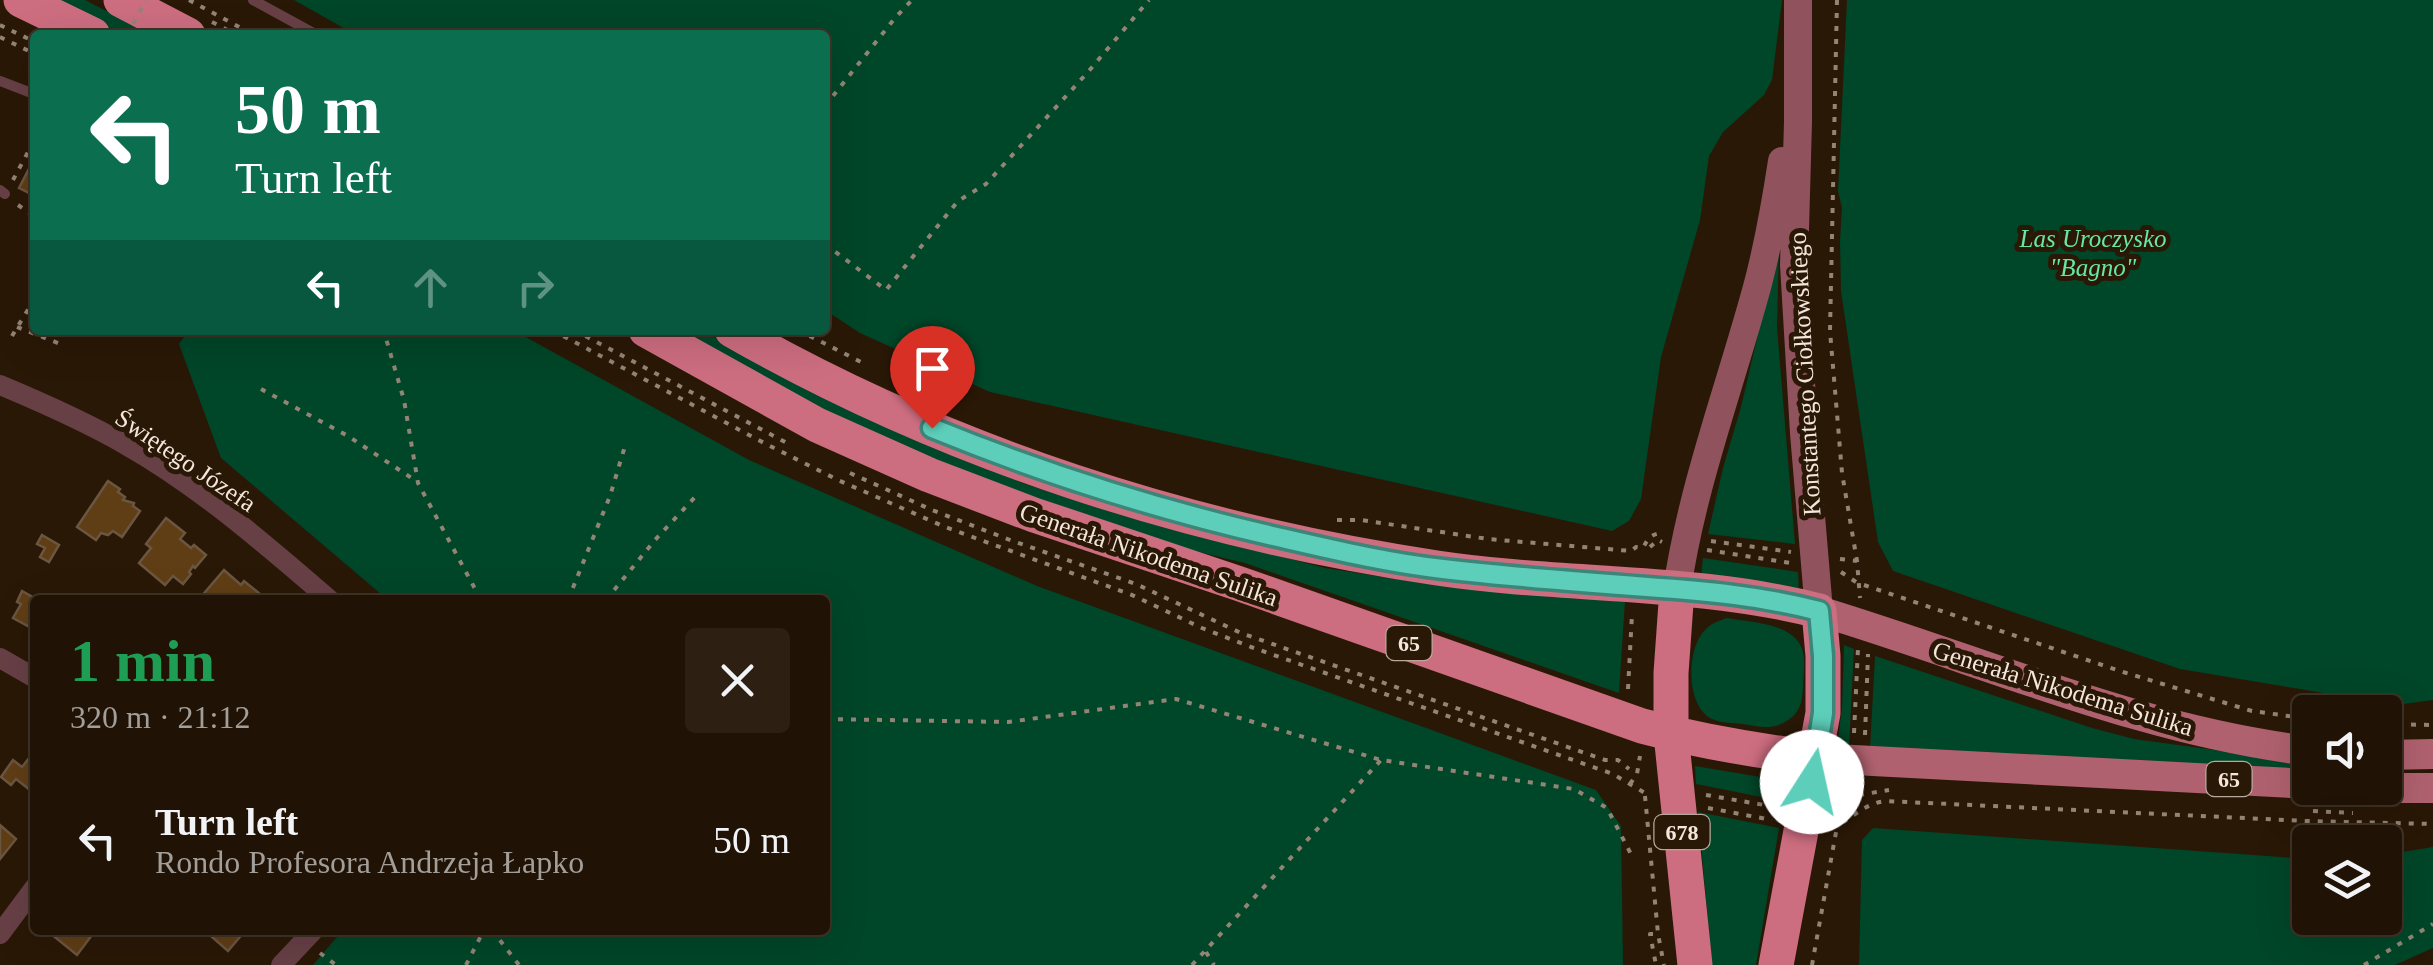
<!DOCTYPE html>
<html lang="en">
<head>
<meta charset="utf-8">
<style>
  :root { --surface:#201204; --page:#2d2013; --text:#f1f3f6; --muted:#a29e9a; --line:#3d3226 }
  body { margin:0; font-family:Georgia,serif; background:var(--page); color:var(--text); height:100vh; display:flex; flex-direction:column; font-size:38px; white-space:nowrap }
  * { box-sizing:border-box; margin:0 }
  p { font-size:32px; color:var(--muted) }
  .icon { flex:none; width:55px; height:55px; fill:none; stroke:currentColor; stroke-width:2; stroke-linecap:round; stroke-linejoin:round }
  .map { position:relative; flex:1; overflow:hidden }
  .drawer { position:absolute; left:30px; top:595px; width:800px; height:340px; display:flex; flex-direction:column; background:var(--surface); border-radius:10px; box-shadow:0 10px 40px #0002,0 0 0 2px var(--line) }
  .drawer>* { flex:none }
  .top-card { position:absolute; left:30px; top:30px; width:800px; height:305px; border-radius:10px; box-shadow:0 10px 40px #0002,0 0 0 2px var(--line); background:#0b6e4f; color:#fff; overflow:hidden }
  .buttons { position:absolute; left:2292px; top:695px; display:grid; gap:20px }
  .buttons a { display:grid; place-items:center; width:110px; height:110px; border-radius:10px; background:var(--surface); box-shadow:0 10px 40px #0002,0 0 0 2px var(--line); font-size:50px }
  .pin { position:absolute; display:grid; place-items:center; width:85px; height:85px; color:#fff; margin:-102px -42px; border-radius:50% 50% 50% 0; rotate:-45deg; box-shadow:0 0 10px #0007 }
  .pin .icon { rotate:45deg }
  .me { position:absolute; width:110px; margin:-55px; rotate:10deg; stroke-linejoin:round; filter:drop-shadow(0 0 8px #0008) }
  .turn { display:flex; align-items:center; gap:35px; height:210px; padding:0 40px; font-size:45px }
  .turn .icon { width:130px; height:130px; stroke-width:2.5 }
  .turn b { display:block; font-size:70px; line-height:85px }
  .lanes { display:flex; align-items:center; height:95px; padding:0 40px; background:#0003; justify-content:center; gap:50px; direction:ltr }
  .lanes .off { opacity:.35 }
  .round { display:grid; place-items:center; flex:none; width:105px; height:105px; border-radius:10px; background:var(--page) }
  .head { display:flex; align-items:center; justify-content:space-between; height:170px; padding:0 40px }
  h1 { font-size:60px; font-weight:700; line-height:75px; color:#1e9e55 }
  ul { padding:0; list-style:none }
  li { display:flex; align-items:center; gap:30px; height:150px; padding:0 40px }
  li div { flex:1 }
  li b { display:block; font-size:38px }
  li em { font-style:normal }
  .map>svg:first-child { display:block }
</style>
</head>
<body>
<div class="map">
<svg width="2433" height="965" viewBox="0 0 2433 965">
  <rect width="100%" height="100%" fill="#2a1806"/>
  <path fill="#004628" d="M53,0H85L153,35H125Z
    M294,0H1782L1772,80L1764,95L1723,132L1709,156L1700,220L1661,357L1641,499L1629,521L1612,531L990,392L860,333L825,310V35H356Z
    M1847,0H2433V700L2396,705L2180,669L1893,571L1878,542L1841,291L1840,241L1842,208L1838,191Z
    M1779,244L1777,328L1795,544L1708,534L1723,468L1741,407Z
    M189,330H513L749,460L1037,586L1596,790L1621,826L1623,965H313L343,930H825V600H388L221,458L179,344Z
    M672,330H701L771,368L892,427L1022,483L1116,513L1325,568L1436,585L1625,601L1619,693L1245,563L1153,541L953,469L823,410Z
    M1703,558L1798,572L1799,591L1701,577Z
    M1727,618C1752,623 1800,622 1804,657C1805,666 1803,678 1803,688C1802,702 1800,713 1787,721C1772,730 1759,727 1743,724C1733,723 1720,723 1712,719C1685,706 1686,647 1706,629C1711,623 1719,621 1727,618Z
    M1844,645L1854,649L1849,748L1837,746L1842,708Z
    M1875,656L2092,728L2134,739L2310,763V771L1870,749Z
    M1695,766L1791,782L1786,802L1696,784Z
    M1698,812L1779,828L1756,965H1712Z
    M1873,828L2310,859V918H2385V855L2433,847V948L2395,965H1859L1862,840Z"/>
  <path fill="#603e15" stroke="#6a5641" stroke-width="2.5" d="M32,163L35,164V196L19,188Z
    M108,481L120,489L118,492L125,497L123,500L134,503L133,506L140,511L122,537L113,531L108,535L101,533L96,540L77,527Z
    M166,518L185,533L180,539L191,548L194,545L206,555L195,568L193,566L189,572L191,574L183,584L173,576L165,585L139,563L151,548L146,544Z
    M42,535L59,545L49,562L40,557L45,548L37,544Z
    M224,570L241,585L244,581L260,594L256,600H203L200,598Z
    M22,591L38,600H35V630L13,618L21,604L17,602Z
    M30,757L35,761V794L16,779L11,785L1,777L13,760L22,767Z
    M0,825L16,839L0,859Z
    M53,930H86L92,935L77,955L51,934Z
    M204,930H242L244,932L228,951Z"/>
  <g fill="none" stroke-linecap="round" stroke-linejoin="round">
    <path stroke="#938476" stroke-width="4" stroke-dasharray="5 8" stroke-linecap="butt" d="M189,0L254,35
      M1837,0L1830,331L1842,473L1857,561L1860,598
      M212,22L237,35
      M0,25L35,42
      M0,37L35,54
      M825,106L895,18L912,0
      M13,180L35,139
      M18,205L35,217
      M825,244L886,290L958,201L986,184L1088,72L1149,0
      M17,327L63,345
      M380,330L385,335L404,400L418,483L481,600
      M552,330L766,444L838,480L945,527L1132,595L1202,628L1251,647L1613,774L1650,796
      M574,330L787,443
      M798,330L865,364
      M12,336L35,298
      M261,389L348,436L416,481
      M850,473L932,510L1010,540L1136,584L1241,633L1605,760H1618L1629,769
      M1337,520H1361L1488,539L1631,551L1636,547L1643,548C1648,538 1651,534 1662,533
      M1711,541L1791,552
      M1650,547L1658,540L1662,542
      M1707,550L1791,563
      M1840,559L1857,561
      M1841,572L1856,582
      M1864,585L2123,672L2252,711L2310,719
      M568,600L610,496L625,446
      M606,600L655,540L695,497
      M1628,689L1632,614
      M825,719L1008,722L1176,699L1381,760L1574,789L1607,808L1633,858
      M2385,724L2433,725
      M1854,733L1858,648
      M1865,735L1868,654
      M1630,784L1637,774L1640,756
      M1853,788V797L1858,812
      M1706,795L1776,807
      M1859,795L1889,790
      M1645,796L1658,934L1664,965
      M1708,808L1772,820
      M2313,811L2353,813
      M1833,815L1848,800
      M1831,828C1851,820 1864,803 1886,801L2306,821L2433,824
      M492,930L519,965
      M1653,934H1650L1656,965
      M1206,952L1214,965
      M320,953L336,965
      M466,965L484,930
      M1192,965L1381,760
      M1812,965L1836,832
      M2364,965L2433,924"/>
    <path stroke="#674046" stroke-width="10" d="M253,0L317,35
      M0,81L34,94
      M0,190L5,194"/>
    <path stroke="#674046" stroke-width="20" d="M0,385C43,403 86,422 126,445C200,487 266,545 330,600
      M0,658L35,678
      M0,934L35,887
      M281,965L314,930"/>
    <path stroke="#90535d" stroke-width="28" d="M1798,0V122L1794,265L1804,433L1819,611
      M1677,589C1692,488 1727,395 1754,298C1767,253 1775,207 1782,161"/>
    <path stroke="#b0616f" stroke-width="30" d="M1819,611C1982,660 2140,731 2310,751
      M2385,755L2433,754
      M1816,758L2310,784
      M2364,788H2433"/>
    <path stroke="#cd6d80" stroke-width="35" d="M21,0L93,35
      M121,0L188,35
      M646,330L817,425L929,475L1034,515L1240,584L1642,726C1699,741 1757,751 1816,758
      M732,330C948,454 1191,531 1437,568C1564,587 1695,579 1819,611L1823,656V713L1776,965
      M1677,589L1671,673V734L1695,965"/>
    <path stroke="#938476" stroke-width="4" stroke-dasharray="5 8" stroke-linecap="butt" d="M127,35L146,0"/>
  </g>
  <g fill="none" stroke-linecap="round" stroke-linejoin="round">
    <g stroke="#3c8679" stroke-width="25">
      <path id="route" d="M932,428C1047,475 1165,512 1286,539C1338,551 1390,563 1443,569C1511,577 1579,582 1647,587C1705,591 1762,596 1819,611L1823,656V713L1812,782"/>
    </g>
    <use href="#route" stroke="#5cceba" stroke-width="18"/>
  </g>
  <g text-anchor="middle" stroke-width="10" stroke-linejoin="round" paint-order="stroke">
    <g fill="#2a1806" stroke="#b7a89c" stroke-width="2.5">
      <rect x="1386.5" y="626" width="45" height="34" rx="8"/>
      <rect x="2206.5" y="762" width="45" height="34" rx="8"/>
      <rect x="1654.5" y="815" width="55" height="34" rx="8"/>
    </g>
    <g font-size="22" font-weight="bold" fill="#f4e6dc">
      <text x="1409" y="651">65</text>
      <text x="2229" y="787">65</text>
      <text x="1682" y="840">678</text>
    </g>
    <g font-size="25" font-style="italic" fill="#65e8a4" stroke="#2a1806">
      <text x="2093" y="247">Las Uroczysko<tspan x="2093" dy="29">"Bagno"</tspan></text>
    </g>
    <g font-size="25" fill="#f4e6dc" stroke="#2a1806">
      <text transform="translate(1804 374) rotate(-93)" y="9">Konstantego Ciołkowskiego</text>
      <text transform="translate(186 460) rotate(34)" y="9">Świętego Józefa</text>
      <text transform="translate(1149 554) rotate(19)" y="9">Generała Nikodema Sulika</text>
      <text transform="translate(2063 688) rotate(17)" y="9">Generała Nikodema Sulika</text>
    </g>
  </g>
</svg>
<div class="buttons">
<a><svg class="icon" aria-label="sound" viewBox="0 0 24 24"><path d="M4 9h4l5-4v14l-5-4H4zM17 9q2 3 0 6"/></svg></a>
<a><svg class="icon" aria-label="layers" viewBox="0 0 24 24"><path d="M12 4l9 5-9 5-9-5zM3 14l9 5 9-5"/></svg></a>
</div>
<div class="pin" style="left:932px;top:428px;background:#d93025"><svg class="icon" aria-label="arrive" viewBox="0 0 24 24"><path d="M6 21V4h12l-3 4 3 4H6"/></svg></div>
<svg class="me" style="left:1812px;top:782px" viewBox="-20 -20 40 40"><circle r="19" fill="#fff"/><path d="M0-13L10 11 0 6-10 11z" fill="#5cceba"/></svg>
<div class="top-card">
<div class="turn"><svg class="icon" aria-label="left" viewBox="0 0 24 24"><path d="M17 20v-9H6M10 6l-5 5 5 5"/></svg><div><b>50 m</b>Turn left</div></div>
<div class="lanes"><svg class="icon" aria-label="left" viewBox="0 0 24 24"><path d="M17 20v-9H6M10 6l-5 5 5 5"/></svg><svg class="icon off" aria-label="ahead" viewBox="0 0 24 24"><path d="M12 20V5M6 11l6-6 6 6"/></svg><svg class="icon off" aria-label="right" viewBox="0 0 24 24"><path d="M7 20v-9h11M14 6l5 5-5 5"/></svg></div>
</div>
<section class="drawer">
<div class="head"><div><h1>1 min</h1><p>320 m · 21:12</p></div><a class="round"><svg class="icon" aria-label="close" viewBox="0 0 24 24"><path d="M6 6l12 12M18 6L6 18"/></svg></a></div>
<ul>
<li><svg class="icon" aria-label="left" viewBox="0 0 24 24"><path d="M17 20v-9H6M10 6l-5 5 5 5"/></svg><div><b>Turn left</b><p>Rondo Profesora Andrzeja Łapko</p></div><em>50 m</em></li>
</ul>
</section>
</div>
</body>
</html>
